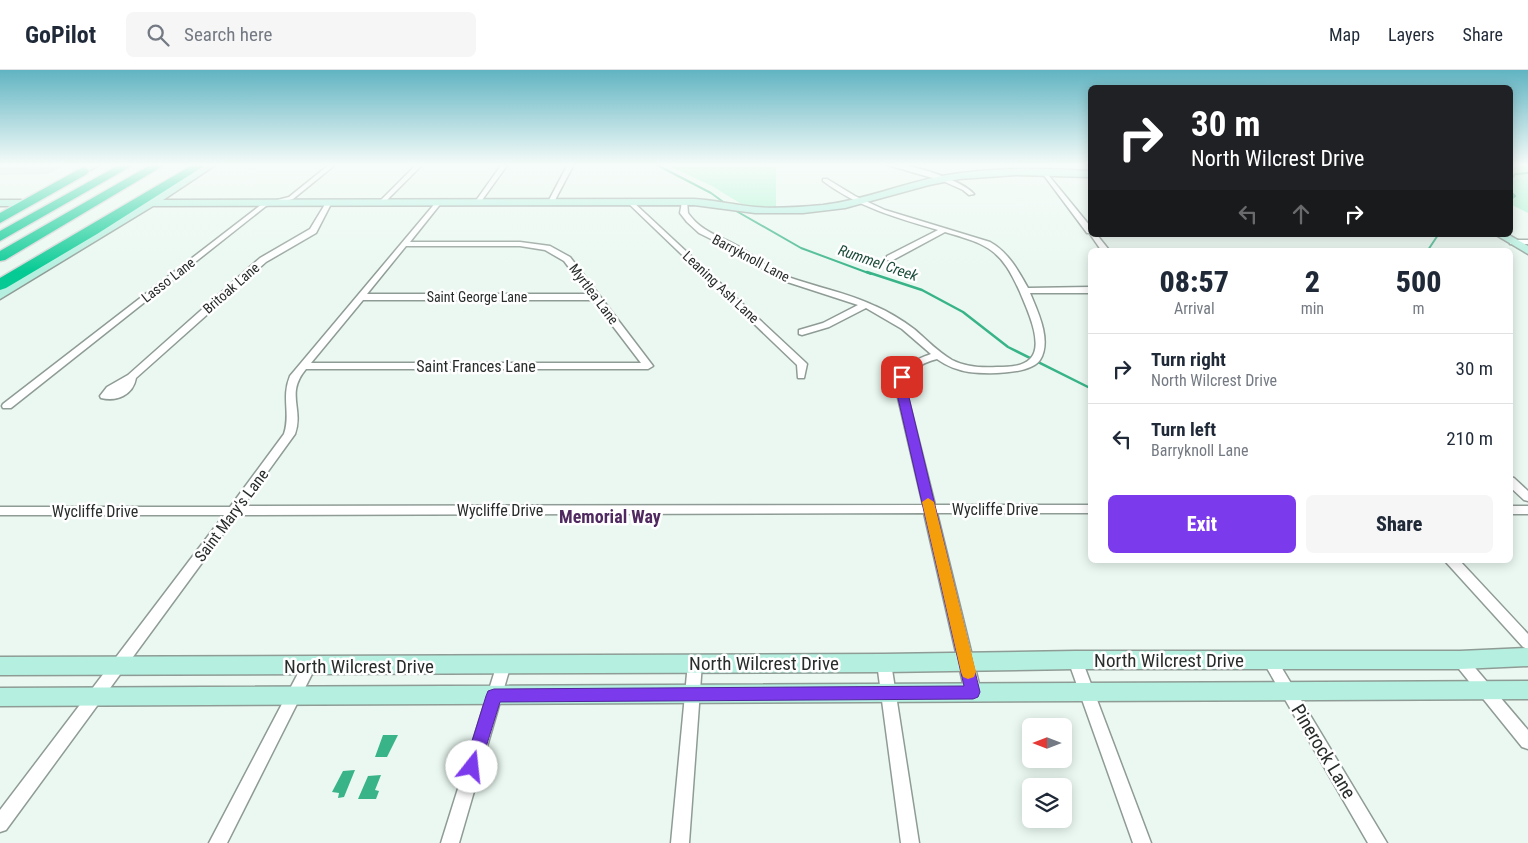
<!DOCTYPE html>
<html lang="en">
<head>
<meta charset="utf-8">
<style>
  :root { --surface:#fff; --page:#f6f6f7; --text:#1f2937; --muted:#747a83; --line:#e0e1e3; --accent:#7c3aed }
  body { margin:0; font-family:"Roboto Condensed",sans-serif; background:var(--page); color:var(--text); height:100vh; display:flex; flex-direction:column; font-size:19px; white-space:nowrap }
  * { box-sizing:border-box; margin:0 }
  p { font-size:16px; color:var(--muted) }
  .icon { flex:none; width:28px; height:28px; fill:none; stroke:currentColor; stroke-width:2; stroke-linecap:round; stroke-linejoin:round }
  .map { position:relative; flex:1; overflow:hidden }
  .sheet { position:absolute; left:1088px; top:178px; width:425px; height:315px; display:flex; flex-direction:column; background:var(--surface); border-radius:8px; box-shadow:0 2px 12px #0003 }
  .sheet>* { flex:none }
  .banner { position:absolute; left:1088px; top:15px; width:425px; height:152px; border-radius:8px; box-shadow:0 2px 12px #0003; background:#202124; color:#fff; overflow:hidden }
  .needle { width:32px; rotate:270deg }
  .fabs { position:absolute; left:1022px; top:648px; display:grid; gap:10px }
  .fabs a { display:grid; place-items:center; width:50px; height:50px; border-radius:8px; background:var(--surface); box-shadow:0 2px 12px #0003; font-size:25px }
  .pin { position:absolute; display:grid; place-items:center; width:42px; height:42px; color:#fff; margin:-21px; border-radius:10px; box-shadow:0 2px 8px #0006 }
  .me { position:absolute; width:55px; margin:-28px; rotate:16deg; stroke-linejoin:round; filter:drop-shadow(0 0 4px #0008) }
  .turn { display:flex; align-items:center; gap:18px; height:105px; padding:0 20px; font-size:22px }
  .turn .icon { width:65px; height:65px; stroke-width:2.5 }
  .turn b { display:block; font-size:35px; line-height:42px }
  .lanes { display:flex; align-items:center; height:48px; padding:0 20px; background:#0003; justify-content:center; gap:25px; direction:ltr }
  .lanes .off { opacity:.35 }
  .eta { display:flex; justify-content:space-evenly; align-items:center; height:85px; text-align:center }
  .eta b { font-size:30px; font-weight:800; line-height:35px }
  .button { display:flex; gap:10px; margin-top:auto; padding:10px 20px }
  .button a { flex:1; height:58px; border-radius:8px; background:var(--accent); color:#fff; font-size:20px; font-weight:800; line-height:58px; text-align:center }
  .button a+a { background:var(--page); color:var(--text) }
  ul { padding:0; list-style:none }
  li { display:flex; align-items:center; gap:15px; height:70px; padding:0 20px; border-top:1px solid var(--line) }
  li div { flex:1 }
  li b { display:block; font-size:19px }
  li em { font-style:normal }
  header { display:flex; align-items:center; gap:30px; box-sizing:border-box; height:70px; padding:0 25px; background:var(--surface); border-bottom:1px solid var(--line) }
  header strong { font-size:24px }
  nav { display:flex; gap:28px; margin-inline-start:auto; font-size:18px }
  .search { width:350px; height:45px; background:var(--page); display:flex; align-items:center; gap:12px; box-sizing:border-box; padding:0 18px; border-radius:8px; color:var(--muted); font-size:19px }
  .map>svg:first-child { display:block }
</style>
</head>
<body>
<header>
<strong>GoPilot</strong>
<div class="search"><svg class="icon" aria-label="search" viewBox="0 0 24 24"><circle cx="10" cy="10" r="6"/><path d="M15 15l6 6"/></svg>Search here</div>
<nav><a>Map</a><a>Layers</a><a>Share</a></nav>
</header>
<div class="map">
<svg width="1528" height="773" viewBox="0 0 1528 773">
  <rect width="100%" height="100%" fill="#eaf8f1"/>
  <path fill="#a8f4d2" d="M665,94H776V139L743,135L712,116Z
    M1510,94H1528V143L1510,134Z"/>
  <path fill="#38b488" d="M383,665H398L387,687H375Z
    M355,700L344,727L338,728L339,723L332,722L343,701Z
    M381,705L375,720L379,721L376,729H358L368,706Z"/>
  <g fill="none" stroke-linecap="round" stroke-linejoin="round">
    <path stroke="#38b488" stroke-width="2" d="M655,94L711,123L726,134
      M1510,111L1515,104L1528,103
      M1510,121L1515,126L1510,130
      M731,138L801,178L871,204
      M1428,180L1438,165"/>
    <path stroke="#38b488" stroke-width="2.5" d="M867,202L922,220L963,242L1008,277L1090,318"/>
  </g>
  <path fill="#ccdad3" d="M0,94H68L48,104L0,105Z"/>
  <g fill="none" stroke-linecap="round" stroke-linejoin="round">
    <g stroke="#8f9c96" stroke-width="3">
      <path id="street" d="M330,94H336L293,129L266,136L11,338H3L2,336L3,334L262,134L289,127Z
        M417,94H423L384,133H380V131Z
        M502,94H508L480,133H476L475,132Z
        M568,94H574L554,132L549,133L548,132Z
        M884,94C904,91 961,109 974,124L969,125L963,120L943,111Z
        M1045,101L1090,156V163H1087L1043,104L1042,103Z
        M823,109H827L855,126L885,140L990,172C1008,182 1018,200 1028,218L1090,217V223H1030C1038,242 1052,271 1040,290C1030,305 985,304 969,302C957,300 947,296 937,289C922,293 910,299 905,315L935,435H1090V443H937L981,622L978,627L973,628L968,627L965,622L924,443L237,445L6,760L0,762V740L224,445H0V437H230L284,364C291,343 281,328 290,306L437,131L442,132L410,172H520L550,176L570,187L653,296L648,299H306C285,324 304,338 295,364L243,436L923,435L895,315C901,297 914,290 931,284L902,259L866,238L829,257L802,265L799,264V260L823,253L858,235L778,209L735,181L699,163L687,152L680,143L682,132L687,131L688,143C700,160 716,165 734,174C752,183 767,199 785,206C815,217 846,222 875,236C889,242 902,250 914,259C927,270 938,282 952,290C966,297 982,298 997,297C1007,297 1022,297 1030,289C1045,275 1026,237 1020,222C1001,180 990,175 945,162L893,190H887V186L938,160C897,148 858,137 823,111ZM406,176H520L545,180L564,191L589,224H367ZM363,230H593L641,293H311Z
        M327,131L332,132L316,163L266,192L136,308C133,325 117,332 101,328L100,326L107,317L128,305L260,188L310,159Z
        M628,131H632L805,292L807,294L804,308H798L797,295L628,133Z
        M1090,164L1097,165L1109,180H1101Z
        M1510,170H1528V174H1510Z
        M1510,407L1514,408L1528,421V431L1524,430L1510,417Z
        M1510,436H1528V444H1510Z
        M1444,490H1459L1528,564V579L1523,577Z
        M1269,583L1274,585L1387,773H1368L1264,593L1262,589L1264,585Z
        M1075,584L1080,586L1082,590L1151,773H1133L1068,590L1070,586Z
        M1460,584L1465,586L1528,660V679L1522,677L1455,594L1453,590L1455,586Z
        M695,587L700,589L702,593L689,773H671L688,593L690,589Z
        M884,587L889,589L891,593L919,773H901L877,593L879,589Z
        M504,588L509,590L511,594L459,773H441L497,594L499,590Z
        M309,590L314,592L316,596L227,773H209L304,592Z"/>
    </g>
    <g stroke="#8f9c96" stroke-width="3">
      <path id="secondary" d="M91,94H101L71,111L68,112L63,109Z
        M208,94H217L163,130L694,129C714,130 734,135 755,137C777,139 800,137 823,135C864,130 901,114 942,106C990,97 1041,98 1090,101V107L1016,105L959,109L929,115L845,138L803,143H755L694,135L153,136L0,229V220Z
        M0,130H21L26,133L21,136H0Z
        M1496,165H1509L1528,176V184Z
        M1528,578V596L1460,599H1075L884,602L0,605V587L884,584L1075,581H1460Z
        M1528,611V629L0,636V618Z"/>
    </g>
    <g stroke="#d4d5d5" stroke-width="3">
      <path id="highway" d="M121,94H135L0,171V161Z
        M152,94H166L5,190L0,191V181Z
        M194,94H207L97,164L6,218L0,220V208Z
        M83,97L87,98L89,101L87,104L0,153V143Z"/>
    </g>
    <use href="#street" fill="#fff" fill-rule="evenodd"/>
    <use href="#secondary" fill="#b4efdf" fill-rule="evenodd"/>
    <use href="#highway" fill="#05ca93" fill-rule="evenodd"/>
  </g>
  <linearGradient id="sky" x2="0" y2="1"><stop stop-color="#61b4c2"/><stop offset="0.47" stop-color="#f6fcf9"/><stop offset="1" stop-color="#f6fcf9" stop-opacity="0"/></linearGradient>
  <rect width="1528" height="202" fill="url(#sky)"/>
  <path fill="#7c3aed" stroke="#51269a" d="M902,304L907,307L906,315L980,622L978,627L973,629L500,632L478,703L472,705L467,703L464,697L486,626L488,621L494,619L964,616L895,315L897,307Z"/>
  <path fill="#f59e0b" d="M928,428L934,432L976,602L974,607L968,609L963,607L961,602L922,432Z"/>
  <g text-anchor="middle" stroke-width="5" stroke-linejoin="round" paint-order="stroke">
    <g font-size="14" fill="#282d2b" stroke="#fff">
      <text transform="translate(751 188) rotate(28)" y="5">Barryknoll Lane</text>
      <text transform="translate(168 210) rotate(-38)" y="5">Lasso Lane</text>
      <text transform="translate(721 217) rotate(43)" y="5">Leaning Ash Lane</text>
      <text transform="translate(231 218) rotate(-41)" y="5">Britoak Lane</text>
      <text transform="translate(594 224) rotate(53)" y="5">Myrtlea Lane</text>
      <text x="477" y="232">Saint George Lane</text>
    </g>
    <g font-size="15" font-style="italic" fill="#1b4c39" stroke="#fff">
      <text transform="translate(878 193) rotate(19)" y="5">Rummel Creek</text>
    </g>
    <g font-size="16" fill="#282d2b" stroke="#fff">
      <text x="476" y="302">Saint Frances Lane</text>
      <text x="995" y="445">Wycliffe Drive</text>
      <text x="500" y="446">Wycliffe Drive</text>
      <text x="95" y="447">Wycliffe Drive</text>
      <text transform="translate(231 445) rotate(-53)" y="6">Saint Mary's Lane</text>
    </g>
    <g font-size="18" font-weight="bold" fill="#4f2960" stroke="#fff">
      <text x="610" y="453">Memorial Way</text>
    </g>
    <g font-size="19" fill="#282d2b" stroke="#fff">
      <text x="1169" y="597">North Wilcrest Drive</text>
      <text x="764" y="600">North Wilcrest Drive</text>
      <text x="359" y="603">North Wilcrest Drive</text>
      <text transform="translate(1324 681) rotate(59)" y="7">Pinerock Lane</text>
    </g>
  </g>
</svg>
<div class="fabs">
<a><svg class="needle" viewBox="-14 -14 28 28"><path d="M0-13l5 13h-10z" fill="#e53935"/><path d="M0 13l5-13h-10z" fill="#747a83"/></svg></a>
<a><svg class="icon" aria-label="layers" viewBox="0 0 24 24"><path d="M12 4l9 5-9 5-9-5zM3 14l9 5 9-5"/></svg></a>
</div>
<div class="pin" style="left:902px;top:307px;background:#d93025"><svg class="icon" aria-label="arrive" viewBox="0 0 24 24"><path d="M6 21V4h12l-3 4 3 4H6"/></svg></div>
<svg class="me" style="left:472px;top:697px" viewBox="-20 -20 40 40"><circle r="19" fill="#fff"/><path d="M0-13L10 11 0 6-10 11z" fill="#7c3aed"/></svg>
<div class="banner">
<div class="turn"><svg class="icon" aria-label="right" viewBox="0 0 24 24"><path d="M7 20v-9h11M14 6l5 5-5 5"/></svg><div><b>30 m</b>North Wilcrest Drive</div></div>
<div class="lanes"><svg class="icon off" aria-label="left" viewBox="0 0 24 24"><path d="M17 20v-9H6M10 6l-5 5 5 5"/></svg><svg class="icon off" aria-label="ahead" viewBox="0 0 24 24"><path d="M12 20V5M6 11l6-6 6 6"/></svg><svg class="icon" aria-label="right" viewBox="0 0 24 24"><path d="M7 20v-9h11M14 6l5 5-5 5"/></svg></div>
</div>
<section class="sheet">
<div class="eta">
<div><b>08:57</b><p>Arrival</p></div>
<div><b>2</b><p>min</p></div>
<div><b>500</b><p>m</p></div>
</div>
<ul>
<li><svg class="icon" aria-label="right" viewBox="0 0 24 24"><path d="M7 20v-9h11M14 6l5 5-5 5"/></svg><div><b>Turn right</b><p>North Wilcrest Drive</p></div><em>30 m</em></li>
<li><svg class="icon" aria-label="left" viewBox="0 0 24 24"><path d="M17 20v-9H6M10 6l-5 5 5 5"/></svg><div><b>Turn left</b><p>Barryknoll Lane</p></div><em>210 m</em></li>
</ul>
<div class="button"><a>Exit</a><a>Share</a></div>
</section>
</div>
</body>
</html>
